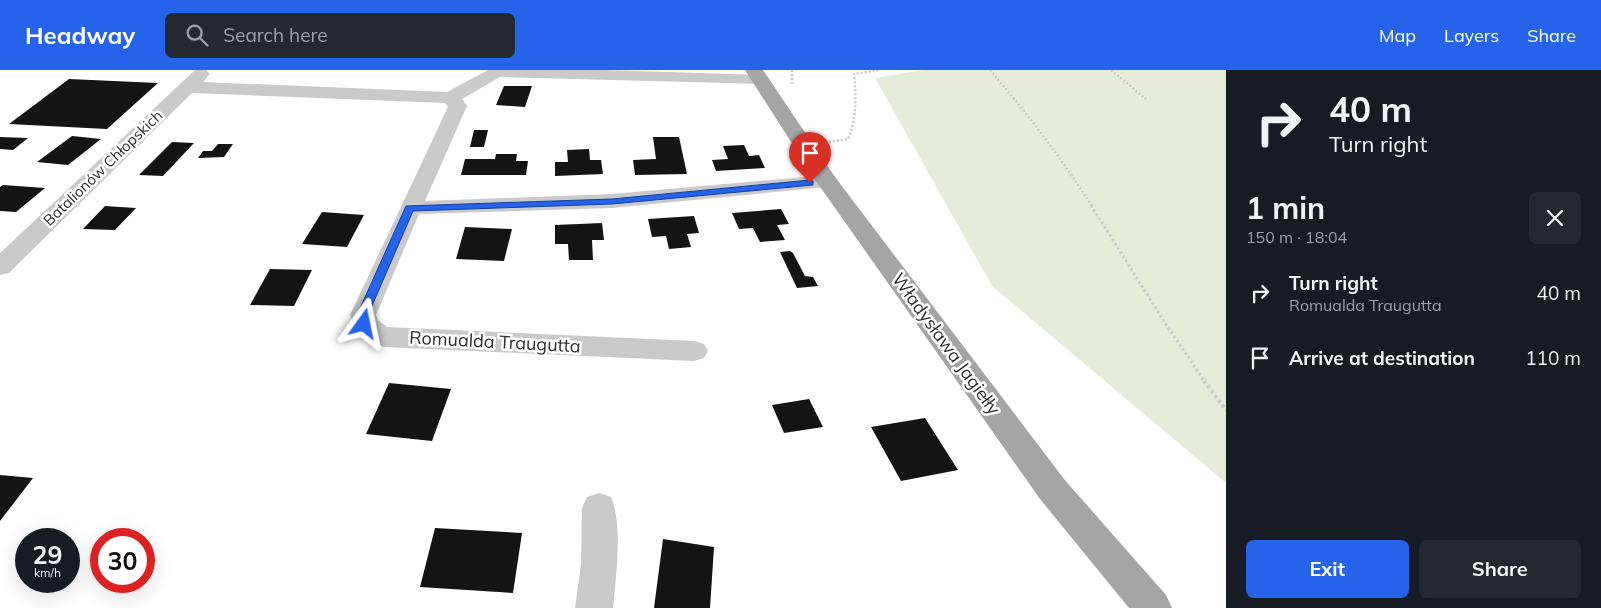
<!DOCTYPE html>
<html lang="en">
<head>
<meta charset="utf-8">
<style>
  :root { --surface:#171b24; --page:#242831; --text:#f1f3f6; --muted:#9ea1a6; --accent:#2563eb }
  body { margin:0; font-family:Mulish,sans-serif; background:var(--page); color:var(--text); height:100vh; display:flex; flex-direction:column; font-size:19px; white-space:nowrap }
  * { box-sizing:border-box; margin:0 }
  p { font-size:16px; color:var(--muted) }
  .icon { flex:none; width:28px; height:28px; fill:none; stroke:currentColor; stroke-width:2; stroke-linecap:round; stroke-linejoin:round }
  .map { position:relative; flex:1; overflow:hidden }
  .side { display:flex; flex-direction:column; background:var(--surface); width:375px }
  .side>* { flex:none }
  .hud { background:#171b24; color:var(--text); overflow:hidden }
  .speed { position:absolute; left:15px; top:458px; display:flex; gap:10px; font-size:25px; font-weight:700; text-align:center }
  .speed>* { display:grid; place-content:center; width:65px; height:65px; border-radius:50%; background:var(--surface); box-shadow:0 5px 20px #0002; line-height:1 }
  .speed small { font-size:12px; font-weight:400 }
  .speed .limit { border:8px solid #d22; background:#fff; color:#111 }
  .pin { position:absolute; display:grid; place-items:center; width:42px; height:42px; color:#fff; margin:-51px -21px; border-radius:50% 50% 50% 0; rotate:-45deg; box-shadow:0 0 5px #0007 }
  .pin .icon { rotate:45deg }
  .me { position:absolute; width:55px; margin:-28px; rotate:12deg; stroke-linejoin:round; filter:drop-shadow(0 0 4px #0008) }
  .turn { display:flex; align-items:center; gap:18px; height:105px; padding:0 20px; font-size:22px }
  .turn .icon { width:65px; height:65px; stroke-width:2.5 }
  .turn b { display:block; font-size:35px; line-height:42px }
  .round { display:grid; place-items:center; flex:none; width:52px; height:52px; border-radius:8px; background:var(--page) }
  .summary { display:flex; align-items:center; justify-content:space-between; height:85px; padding:0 20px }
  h1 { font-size:30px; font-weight:700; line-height:38px }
  .cta { display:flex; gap:10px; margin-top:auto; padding:10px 20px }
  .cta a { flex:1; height:58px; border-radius:8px; background:var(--accent); color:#fff; font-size:20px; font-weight:700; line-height:58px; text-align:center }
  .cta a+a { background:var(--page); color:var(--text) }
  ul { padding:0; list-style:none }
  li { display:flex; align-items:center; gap:15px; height:65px; padding:0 20px }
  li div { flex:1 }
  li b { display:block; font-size:19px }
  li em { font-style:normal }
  header { display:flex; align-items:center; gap:30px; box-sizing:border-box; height:70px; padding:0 25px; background:var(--accent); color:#fff }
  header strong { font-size:24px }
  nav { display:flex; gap:28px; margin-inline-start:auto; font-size:18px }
  .search { width:350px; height:45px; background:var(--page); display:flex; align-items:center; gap:12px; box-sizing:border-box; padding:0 18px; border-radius:8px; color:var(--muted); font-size:19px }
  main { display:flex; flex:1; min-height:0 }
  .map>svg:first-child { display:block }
</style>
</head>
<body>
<header>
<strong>Headway</strong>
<div class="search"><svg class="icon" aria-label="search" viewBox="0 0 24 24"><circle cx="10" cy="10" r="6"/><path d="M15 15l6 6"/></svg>Search here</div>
<nav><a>Map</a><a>Layers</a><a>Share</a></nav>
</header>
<main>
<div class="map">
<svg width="1226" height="538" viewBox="0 0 1226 538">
  <rect width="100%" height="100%" fill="#fff"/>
  <path fill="#e7ebda" d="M923,0H1226V413L992,216L875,8Z"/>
  <path fill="#141414" d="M69,9L158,13L107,59L9,54Z
    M504,16H532L525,37L496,35Z
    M474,60H488L484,77H470Z
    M72,66L101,69L68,95L37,92Z
    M0,67L28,68L13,80L0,79Z
    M653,67H679L687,104L635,105L633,90L656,89Z
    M172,72L194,73L163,106L139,105Z
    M218,74H233L224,87L198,88L203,81H212Z
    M744,75L749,86L759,85L765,98L716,101L712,90L728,89L723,76Z
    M589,79L590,90H601L603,104L555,106V92H568L567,80Z
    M496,84H517L516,91H528L526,105H461L465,89H495Z
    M3,115L45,118L16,142L0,141V117Z
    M105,136L136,138L115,160L83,159Z
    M781,139L789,154L777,155L785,170L760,172L753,158L739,159L732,143Z
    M322,142L364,145L347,177L302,174Z
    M694,146L699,163L687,164L691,177L669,179L666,166L652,167L648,149Z
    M602,153L604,170H592L593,190H569L568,174H555V155Z
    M465,157L512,159L504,191L456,189Z
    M790,181L793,183L805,206L813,207L818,216L797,218L780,182Z
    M270,199L312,200L294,236L250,235Z
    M389,313L451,319L432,371L366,364Z
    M809,329L823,357L784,363L772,335Z
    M925,348L958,400L901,411L871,357Z
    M0,405L33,408L0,451Z
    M435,458L522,463L513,523L420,517Z
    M663,469L714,477L710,538H654Z"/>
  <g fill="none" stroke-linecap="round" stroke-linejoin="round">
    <path stroke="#cacaca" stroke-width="2.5" stroke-dasharray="2 2" stroke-linecap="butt" d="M792,0V15
      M990,0C1027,43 1061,88 1092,136
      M1111,0L1146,29
      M829,72L848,69C857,48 856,27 854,4L880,0"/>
    <path stroke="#cacaca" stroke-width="3" stroke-dasharray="2.5 2.5" stroke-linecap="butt" d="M1091,135L1167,256L1205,312"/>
    <path stroke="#cacaca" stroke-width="4" stroke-dasharray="3 3" stroke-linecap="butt" d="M1204,311L1226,340"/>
    <path fill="#cacaca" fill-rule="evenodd" d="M195,0H206L210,4L203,12L447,22L488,0H605L761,5L767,6L770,10L767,14L500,7L462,29L467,36L425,131L612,124L827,105L835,106L838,111L835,116L827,117L612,138L419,144L376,245L378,250L387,257L694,271L704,274L708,281L704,288L694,291L384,277L360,266L350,245L448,37L445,33L192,23L9,203L0,205V183Z
      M599,423L611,427C623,454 616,508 613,538H575L581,494L582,438L587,427Z"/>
    <path fill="#a5a5a5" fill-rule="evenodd" d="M745,0H763L835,107L1064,409L1166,525L1172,538H1129L1040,429L816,111Z"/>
  </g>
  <path fill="#2563eb" stroke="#184099" d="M810,110L813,111V115L612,134L413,141L368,245L370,254L364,258L359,254L357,245L406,136L612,129Z"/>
  <g text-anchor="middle" stroke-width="5" stroke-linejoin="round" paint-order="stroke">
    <g font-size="15" fill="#2d2d2d" stroke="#fff">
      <text transform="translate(103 98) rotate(-44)" y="5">Batalionów Chłopskich</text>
    </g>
    <g font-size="18" fill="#2d2d2d" stroke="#fff">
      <text transform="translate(495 272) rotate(3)" y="6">Romualda Traugutta</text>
      <text transform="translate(946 274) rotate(54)" y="6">Władysława Jagiełły</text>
    </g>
  </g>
</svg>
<div class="speed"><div>29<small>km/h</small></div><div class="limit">30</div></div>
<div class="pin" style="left:810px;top:113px;background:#d93025"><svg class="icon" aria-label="arrive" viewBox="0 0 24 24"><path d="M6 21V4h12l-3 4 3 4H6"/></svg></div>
<svg class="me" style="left:364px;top:254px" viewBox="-20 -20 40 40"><path d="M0-17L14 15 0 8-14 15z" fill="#2563eb" stroke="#fff" stroke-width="4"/></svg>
</div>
<section class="side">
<div class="hud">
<div class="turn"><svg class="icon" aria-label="right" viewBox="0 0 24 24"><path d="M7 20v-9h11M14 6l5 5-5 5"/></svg><div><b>40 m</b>Turn right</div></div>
</div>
<div class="summary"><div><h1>1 min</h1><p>150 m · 18:04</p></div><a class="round"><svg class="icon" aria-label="close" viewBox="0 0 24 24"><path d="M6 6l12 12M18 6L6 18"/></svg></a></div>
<ul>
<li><svg class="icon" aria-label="right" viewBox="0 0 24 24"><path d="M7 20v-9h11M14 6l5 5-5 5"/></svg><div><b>Turn right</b><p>Romualda Traugutta</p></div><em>40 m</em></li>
<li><svg class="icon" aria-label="arrive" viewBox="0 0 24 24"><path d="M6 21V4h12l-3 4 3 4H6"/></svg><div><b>Arrive at destination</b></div><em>110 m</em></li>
</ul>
<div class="cta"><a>Exit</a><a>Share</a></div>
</section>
</main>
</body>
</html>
